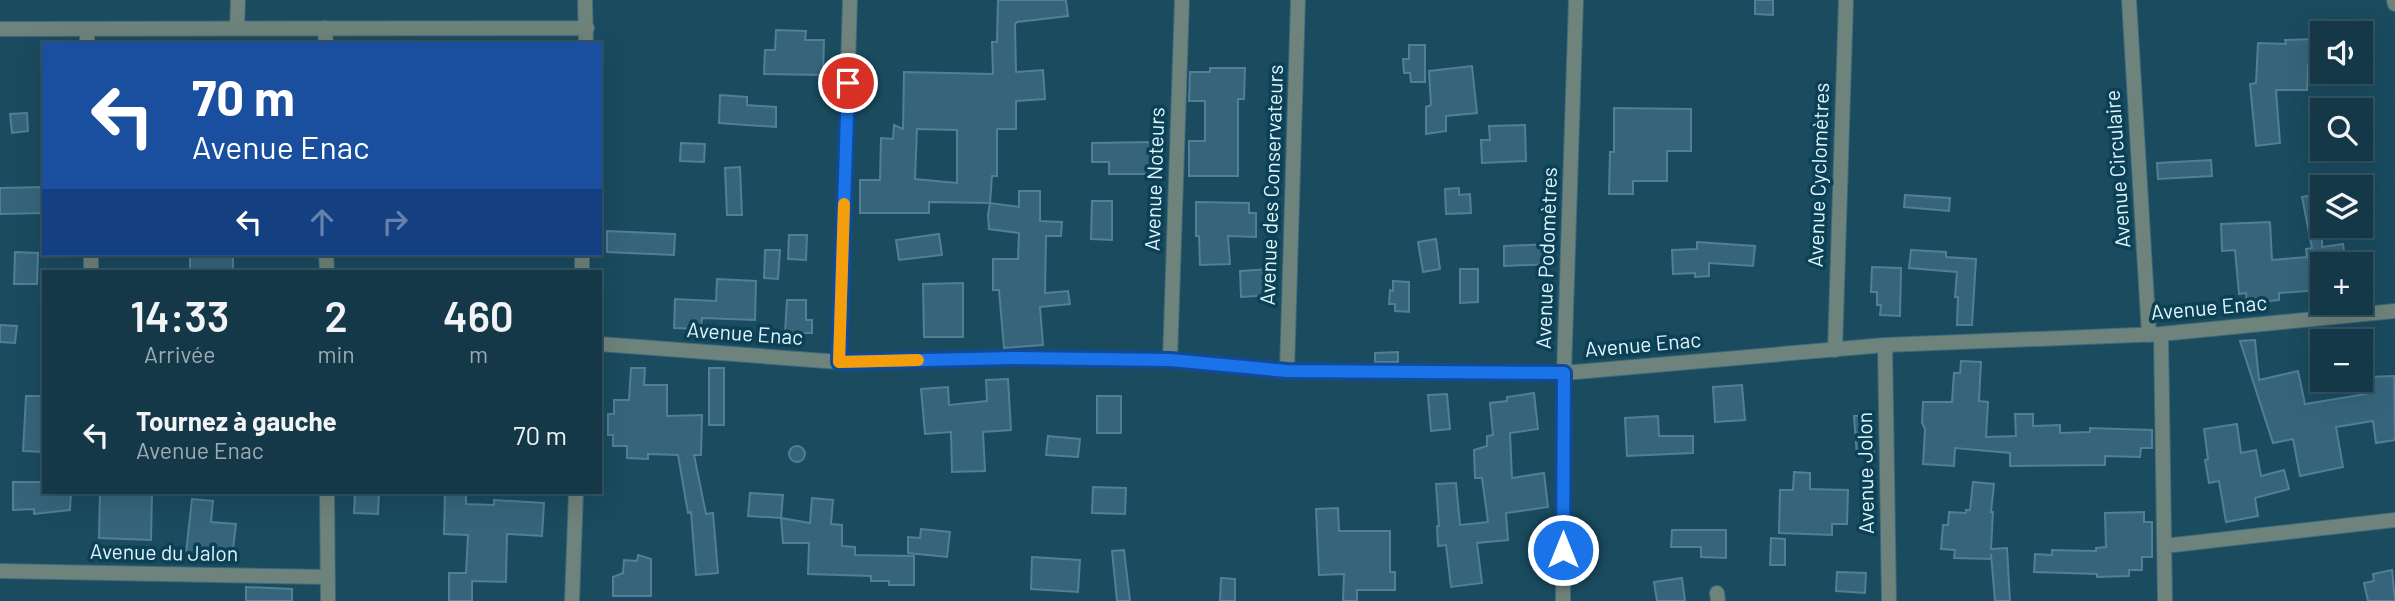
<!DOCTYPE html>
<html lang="fr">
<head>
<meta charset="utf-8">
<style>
  :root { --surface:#143847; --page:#1d3f4e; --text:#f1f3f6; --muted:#9dacb4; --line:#335260 }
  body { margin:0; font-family:Barlow,sans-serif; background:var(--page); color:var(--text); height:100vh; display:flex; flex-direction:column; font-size:26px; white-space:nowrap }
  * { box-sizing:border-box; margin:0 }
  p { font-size:23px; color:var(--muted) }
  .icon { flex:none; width:38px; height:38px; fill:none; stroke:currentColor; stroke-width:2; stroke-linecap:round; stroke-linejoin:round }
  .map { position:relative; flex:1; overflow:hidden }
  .side { position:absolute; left:42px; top:270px; width:560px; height:224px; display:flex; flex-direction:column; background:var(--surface); border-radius:0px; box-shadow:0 7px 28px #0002,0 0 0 2px var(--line) }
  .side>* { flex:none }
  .top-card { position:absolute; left:42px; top:42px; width:560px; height:214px; border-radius:0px; box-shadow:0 7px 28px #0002,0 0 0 2px var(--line); background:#1a4fa0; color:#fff; overflow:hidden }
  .fabs { position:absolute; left:2310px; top:21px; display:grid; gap:14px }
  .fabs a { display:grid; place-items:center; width:63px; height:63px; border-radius:0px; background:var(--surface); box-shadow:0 7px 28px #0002,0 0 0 2px var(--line); font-size:35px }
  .pin { position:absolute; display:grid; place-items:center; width:60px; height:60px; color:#fff; margin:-30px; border:4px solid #fff; border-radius:50%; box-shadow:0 2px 7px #0007 }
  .me { position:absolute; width:77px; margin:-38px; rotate:0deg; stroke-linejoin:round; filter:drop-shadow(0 0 5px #0008) }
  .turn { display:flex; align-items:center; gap:24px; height:147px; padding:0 35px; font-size:32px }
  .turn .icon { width:91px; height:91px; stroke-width:2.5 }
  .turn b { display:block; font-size:49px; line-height:60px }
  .lanes { display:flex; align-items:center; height:66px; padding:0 35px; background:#0003; justify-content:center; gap:35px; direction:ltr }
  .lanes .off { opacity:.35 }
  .eta { display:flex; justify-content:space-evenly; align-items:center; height:119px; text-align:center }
  .eta b { font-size:42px; font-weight:600; line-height:49px }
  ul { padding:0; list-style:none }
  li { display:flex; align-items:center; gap:21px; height:91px; padding:0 35px }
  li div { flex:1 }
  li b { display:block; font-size:26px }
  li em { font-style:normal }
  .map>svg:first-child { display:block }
</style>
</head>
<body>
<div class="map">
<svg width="2395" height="601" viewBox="0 0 2395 601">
  <rect width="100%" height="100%" fill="#1a4b5f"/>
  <path fill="#36657b" stroke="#507f96" stroke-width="2" fill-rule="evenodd" d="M998,0H1066L1068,16L1017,22L1015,24L1016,72L1043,70L1045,99L1016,101V129H997V176H992L990,203L929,202V213H860V180H880L881,138L893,139L894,125L903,129L904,72L993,74L992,42H997ZM917,129L957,130V183L915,179Z
    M1755,0H1773V15L1755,14Z
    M776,30L806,31L805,40H824L823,75L764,74L765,50H775Z
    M2315,39L2316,63L2308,64L2307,90H2276L2280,143L2256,146L2250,84L2256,83L2258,43L2286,44L2285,40Z
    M1409,45H1425V82H1411L1410,73H1404L1403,59H1409Z
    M1472,66L1477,113L1446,116V131L1426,134V107L1431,105L1429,71Z
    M1210,68H1245L1244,99H1238V176H1189V141H1205V101H1189L1190,72H1210Z
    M720,95L747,97V105L776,107V127L719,123Z
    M1614,108L1691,109V151H1667V181H1633V194H1609L1610,152H1614Z
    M27,113L28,131L12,133L10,114Z
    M1525,125L1526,161L1482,163L1481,140H1490L1489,126Z
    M1152,142V174H1109V162H1092V143Z
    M681,143L705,144L704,162L680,161Z
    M2211,160L2212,176L2158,179L2157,163Z
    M740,167L742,215H727L725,168Z
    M44,187V213L0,214V188Z
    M1459,188V195L1470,194L1471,213L1446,214L1445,189Z
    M1019,191H1040V221L1062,222L1061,236H1046L1045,293L1068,291L1070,304L1040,307L1043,345L1004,348L999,290H993V259H1018L1019,233L989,229L988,215L990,203L1019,207Z
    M2322,193V247L2343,244L2346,264H2322V290L2279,293V300L2247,303L2246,293L2239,294L2235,250L2222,251L2221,224L2270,222L2272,260L2307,257L2306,249L2312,248L2302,197Z
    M1905,195L1950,198L1949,211L1904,207Z
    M1092,201H1112V240L1091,239Z
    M1196,202L1249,203V213H1256V237L1228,236L1230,264L1200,265L1199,236H1196Z
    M607,231L675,234L674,255L607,252Z
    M939,234L942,255L899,260L896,240Z
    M789,235H807L806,260L788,259Z
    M1436,239L1440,269L1423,272L1418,242Z
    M1697,242L1755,246L1753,266L1709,263V276L1695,277V273L1673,274L1672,250L1697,249Z
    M1551,244V264L1504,266V246Z
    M765,250H780L778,279L764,278Z
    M1911,250L1946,252V257L1976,259L1972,325H1957L1958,297H1955L1957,272L1909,268Z
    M15,252L38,253L37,284H14Z
    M213,254H233V271H190V257H213Z
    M1872,267L1901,268L1900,316L1880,315L1881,305H1877V292H1871Z
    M1272,269L1273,295L1241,297L1240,271Z
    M1460,269H1478V302L1460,303Z
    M717,279L756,281L755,320L702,318L701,329L674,328L675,299L716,301Z
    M1393,281L1409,282V312L1395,311V304H1389L1390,290L1393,291Z
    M963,283V337H924L923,284Z
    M787,300H806V320H812V333H785Z
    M0,325L17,326L15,343L0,342Z
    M2255,340L2259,380L2298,371L2305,404L2366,394V377L2394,376L2395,440L2376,443L2373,421L2336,427L2343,467L2300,476L2293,439L2273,443L2240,341Z
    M1398,352V362H1375V353Z
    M1961,361L1981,362L1979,401L1988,402L1986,437L2016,436L2015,414H2033V426L2060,425V433L2090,432V428L2152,430V448H2141L2140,457L2105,456V465L2010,466V453L1955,448L1954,466L1923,464L1925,429L1922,423L1923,402H1952L1954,373H1960Z
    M631,368H645L644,385H667V416L702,415L701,455H694L706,514L713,513L718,573L696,575L691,512L688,513L678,455L648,454V459L627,458V446H613V435H608V414H614V400H629Z
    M709,368H724V425H709Z
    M1008,379L1011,430L983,432L985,471L952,472L951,432L925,434L921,389L948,387L949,405L987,401L986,380Z
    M1742,385L1745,420L1715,422L1713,387Z
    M1534,393L1538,429L1510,433L1512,478L1544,473L1548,507L1506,513L1508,540L1477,543L1482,583L1451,587L1446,545L1438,546L1437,526H1439L1436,484L1456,483L1460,525L1488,522L1482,478H1475L1474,450L1487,446V436L1493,435L1490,403L1507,401V397Z
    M1447,394L1450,429L1431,431L1428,395Z
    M26,396H44V452L23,451Z
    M1097,396H1121V433H1097Z
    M1872,415L1874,455L1857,457L1854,416Z
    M1658,416L1659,436H1693V453L1627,456L1625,418Z
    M2237,424L2241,453L2256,450L2261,476L2284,470L2289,489L2255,498L2258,516L2226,522L2219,481L2209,483L2205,460L2208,459L2204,429Z
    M1048,436L1080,439L1078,457L1046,455Z
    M789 454a8 8 0 1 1 16 0a8 8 0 1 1-16 0Z
    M1794,472L1810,473V489L1848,490L1847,524H1832V535L1779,533L1780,490H1793Z
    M13,482H44V492H71L70,510L34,514V509L13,510Z
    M1973,482L1994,484L1991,512H1993L1991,549L2007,548L2010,601H1995L1991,554V559L1954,558L1955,550L1941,549L1943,525H1948L1949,512L1966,513V510H1970Z
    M1093,487L1126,488L1125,514L1092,513Z
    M100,492H152L151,540L99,538Z
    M355,492H379L378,514L354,513Z
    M445,492H466V504L494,505V500L544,503L542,536L507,534L506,582L472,581V601H449V573H466L468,535L444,534Z
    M750,493L783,495L781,518L748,516Z
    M812,498L833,500L831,524L842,525V546L855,547V555L914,556V585H889V581H871V576L808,574L809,543H783L781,518L810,523Z
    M192,499L213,501L211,522L236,524L232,558L186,553Z
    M1338,508L1339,531H1390V572H1395V590H1357V601H1343L1344,574L1319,575L1316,509Z
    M2144,512V522H2152V557H2142V570H2129V576L2097,577V574L2034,572L2035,554L2052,555V550L2096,551V548L2106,547L2105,513Z
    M921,529L950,532L947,557L908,553V537L920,538Z
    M1672,530H1726V558L1701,557V547H1671Z
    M1771,538L1785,539V565H1770Z
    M1124,550L1130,601H1117L1112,551Z
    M638,555L651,559V596H613V577L623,573L624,560L637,561Z
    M1032,557L1080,560L1078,592L1031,589Z
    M2392,570L2395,601H2368L2364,583L2374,581L2373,574Z
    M1837,572L1866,573L1865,593L1836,591Z
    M1221,578L1235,579V601H1220Z
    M1682,578L1685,601H1657L1654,582Z
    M246,587L292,589V601H246Z"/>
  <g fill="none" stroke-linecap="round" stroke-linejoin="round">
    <g stroke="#3e697c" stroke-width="16">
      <path id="street" d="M585,0L586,44
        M2129,0L2149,335
        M2394,0L2395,4
        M237,28L238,0
        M325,28L326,44
        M0,29L587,28
        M87,29V44
        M91,254V271
        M326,254L327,271
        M582,271V254
        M2161,334L2165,601
        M600,344L839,362L1012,358L1170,360L1287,371L1564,373L1885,345L2161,334L2395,311
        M1885,345L1889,601
        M1835,350L1846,0
        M1170,360L1182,0
        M839,362L850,0
        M1287,371L1298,0
        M327,492L328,601
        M2164,546L2395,520
        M0,571L328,577
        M1717,593L1718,601
        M572,601L576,492
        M1563,601L1564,373L1576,0"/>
    </g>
    <use href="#street" stroke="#6e837b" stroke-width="14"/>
  </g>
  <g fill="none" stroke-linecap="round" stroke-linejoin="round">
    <g stroke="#114b97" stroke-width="18">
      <path id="route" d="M848,83L839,362L1012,358L1170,360L1287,371L1564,373L1563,550"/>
    </g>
    <use href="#route" stroke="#1a73e8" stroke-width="12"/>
    <path stroke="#f59e0b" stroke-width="12" d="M844,204L839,362L918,360"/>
  </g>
  <g text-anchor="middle" stroke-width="7" stroke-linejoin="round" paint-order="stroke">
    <g font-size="21" fill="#e0f4fe" stroke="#0c4054">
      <text transform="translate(2118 169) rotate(-94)" y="7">Avenue Circulaire</text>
      <text transform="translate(1819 175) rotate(-88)" y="7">Avenue Cyclomètres</text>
      <text transform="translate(1155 179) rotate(-88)" y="7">Avenue Noteurs</text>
      <text transform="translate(1272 185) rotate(-88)" y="7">Avenue des Conservateurs</text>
      <text transform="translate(1547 258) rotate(-88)" y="7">Avenue Podomètres</text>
      <text transform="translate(2209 308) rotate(-5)" y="7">Avenue Enac</text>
      <text transform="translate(745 334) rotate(4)" y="7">Avenue Enac</text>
      <text transform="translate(1643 345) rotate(-5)" y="7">Avenue Enac</text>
      <text transform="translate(1866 473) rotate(-91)" y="7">Avenue Jolon</text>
      <text transform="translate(164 553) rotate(1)" y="7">Avenue du Jalon</text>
    </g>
  </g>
</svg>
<div class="fabs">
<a><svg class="icon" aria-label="sound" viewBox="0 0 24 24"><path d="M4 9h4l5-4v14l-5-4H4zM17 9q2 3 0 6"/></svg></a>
<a><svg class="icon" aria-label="search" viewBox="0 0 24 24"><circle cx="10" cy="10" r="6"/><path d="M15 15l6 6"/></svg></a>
<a><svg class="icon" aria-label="layers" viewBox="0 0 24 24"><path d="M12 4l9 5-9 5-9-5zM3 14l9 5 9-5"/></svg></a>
<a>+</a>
<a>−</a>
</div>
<div class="pin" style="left:848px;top:83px;background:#d93025"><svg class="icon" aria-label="arrive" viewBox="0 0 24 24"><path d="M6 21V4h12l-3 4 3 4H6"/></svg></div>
<svg class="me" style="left:1563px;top:550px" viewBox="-20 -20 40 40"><circle r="17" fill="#1a73e8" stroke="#fff" stroke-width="3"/><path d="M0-11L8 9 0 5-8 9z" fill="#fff"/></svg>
<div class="top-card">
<div class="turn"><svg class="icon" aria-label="left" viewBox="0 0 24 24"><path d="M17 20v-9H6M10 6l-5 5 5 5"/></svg><div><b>70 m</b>Avenue Enac</div></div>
<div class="lanes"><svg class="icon" aria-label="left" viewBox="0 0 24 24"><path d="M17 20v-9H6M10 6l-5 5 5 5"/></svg><svg class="icon off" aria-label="ahead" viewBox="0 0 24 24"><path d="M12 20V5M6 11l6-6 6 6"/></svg><svg class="icon off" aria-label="right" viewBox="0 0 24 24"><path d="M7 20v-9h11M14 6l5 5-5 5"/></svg></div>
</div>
<section class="side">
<div class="eta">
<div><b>14:33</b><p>Arrivée</p></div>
<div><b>2</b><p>min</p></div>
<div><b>460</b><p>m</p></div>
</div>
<ul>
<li><svg class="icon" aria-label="left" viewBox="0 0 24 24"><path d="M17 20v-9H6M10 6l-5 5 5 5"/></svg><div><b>Tournez à gauche</b><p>Avenue Enac</p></div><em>70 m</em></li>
</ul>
</section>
</div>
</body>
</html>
